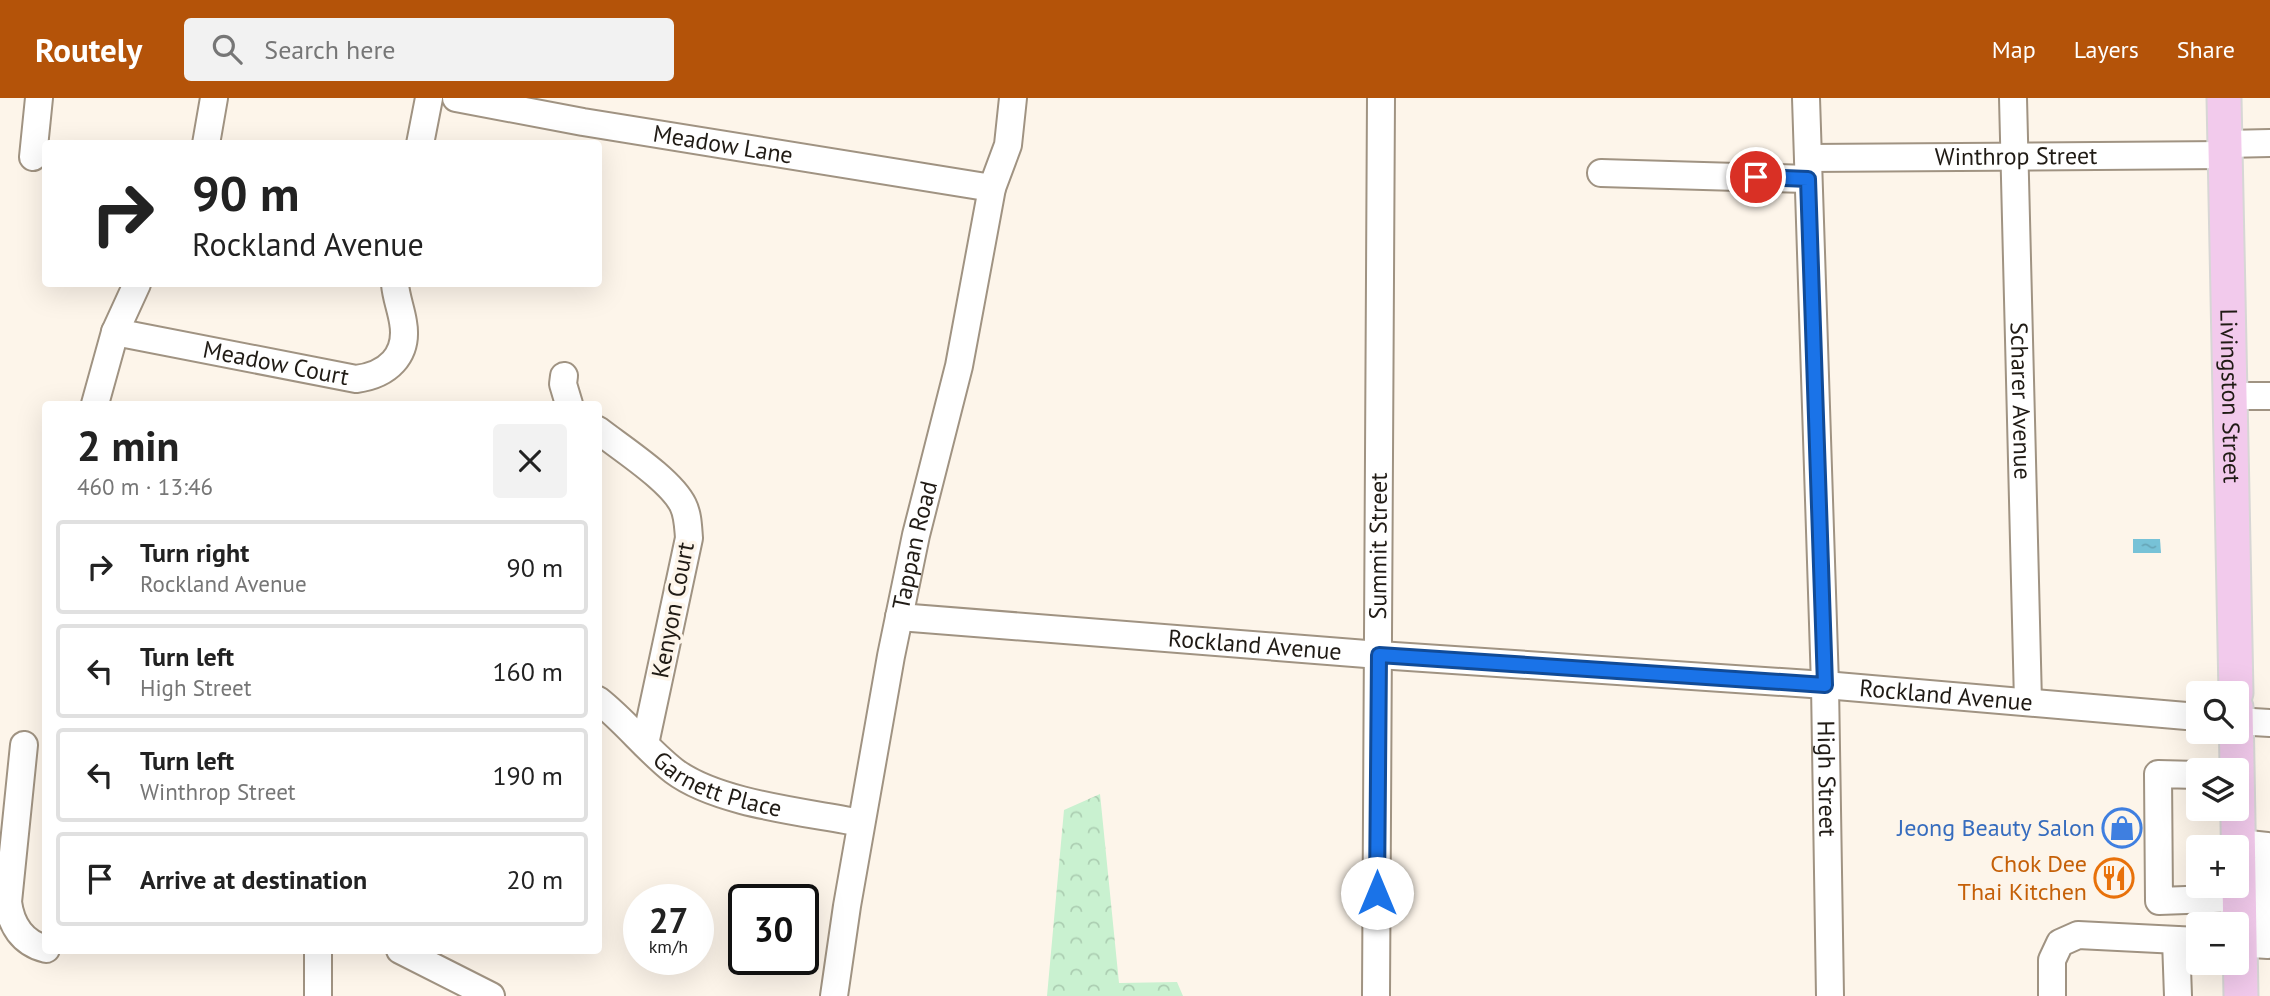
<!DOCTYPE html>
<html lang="en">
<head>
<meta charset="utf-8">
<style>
  :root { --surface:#fff; --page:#f2f2f2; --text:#222; --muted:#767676; --line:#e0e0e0; --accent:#b45309 }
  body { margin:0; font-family:"PT Sans",sans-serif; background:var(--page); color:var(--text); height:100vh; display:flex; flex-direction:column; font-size:26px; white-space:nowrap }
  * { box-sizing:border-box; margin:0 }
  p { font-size:23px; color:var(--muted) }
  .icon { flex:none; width:38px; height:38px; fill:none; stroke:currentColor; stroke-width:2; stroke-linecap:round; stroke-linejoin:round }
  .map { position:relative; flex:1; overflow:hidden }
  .details { position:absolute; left:42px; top:303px; width:560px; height:553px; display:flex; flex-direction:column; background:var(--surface); border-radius:7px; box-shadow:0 7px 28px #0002 }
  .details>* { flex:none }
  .top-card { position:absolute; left:42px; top:42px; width:560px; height:147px; border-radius:7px; box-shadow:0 7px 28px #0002; background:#fff; color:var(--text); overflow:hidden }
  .fabs { position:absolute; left:2186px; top:583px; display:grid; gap:14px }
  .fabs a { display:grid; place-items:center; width:63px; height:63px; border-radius:7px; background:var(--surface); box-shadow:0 7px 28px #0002; font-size:35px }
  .speed { position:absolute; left:623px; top:786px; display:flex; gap:14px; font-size:35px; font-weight:700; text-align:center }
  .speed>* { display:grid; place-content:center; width:91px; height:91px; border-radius:50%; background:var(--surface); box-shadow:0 7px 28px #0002; line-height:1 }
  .speed small { font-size:18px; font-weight:400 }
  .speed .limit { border:4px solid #111; border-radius:10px; background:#fff; color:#111 }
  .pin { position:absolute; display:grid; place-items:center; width:60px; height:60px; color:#fff; margin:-30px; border:4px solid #fff; border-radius:50%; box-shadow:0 2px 7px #0007 }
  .me { position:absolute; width:77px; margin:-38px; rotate:0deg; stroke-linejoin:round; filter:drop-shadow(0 0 5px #0008) }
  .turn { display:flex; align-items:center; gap:24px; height:147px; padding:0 35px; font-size:32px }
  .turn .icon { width:91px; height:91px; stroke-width:2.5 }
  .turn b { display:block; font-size:49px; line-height:60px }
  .round { display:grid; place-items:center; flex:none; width:74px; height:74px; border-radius:7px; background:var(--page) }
  .head { display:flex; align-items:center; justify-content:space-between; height:119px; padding:0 35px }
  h1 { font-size:42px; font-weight:800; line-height:52px }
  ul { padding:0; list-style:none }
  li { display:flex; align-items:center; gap:21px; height:94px; margin:0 14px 10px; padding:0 21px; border:4px solid var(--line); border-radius:7px }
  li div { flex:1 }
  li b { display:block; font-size:26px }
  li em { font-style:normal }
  header { display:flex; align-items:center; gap:42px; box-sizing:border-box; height:98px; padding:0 35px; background:var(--accent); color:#fff }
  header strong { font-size:33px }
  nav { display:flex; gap:38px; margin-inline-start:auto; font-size:24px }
  .search { width:490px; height:63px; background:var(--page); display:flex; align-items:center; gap:18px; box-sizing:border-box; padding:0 24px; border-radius:7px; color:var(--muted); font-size:26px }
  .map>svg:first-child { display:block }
</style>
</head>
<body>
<header>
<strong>Routely</strong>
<div class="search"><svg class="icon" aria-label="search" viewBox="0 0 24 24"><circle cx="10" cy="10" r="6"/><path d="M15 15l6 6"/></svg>Search here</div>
<nav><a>Map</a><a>Layers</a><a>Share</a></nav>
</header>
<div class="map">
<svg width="2270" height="898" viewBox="0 0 2270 898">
  <defs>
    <pattern id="forest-crowns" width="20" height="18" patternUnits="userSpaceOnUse" patternTransform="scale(1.75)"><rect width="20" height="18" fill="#c9f1d0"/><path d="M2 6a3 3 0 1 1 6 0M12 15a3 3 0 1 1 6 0" fill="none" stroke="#acceb2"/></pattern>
    <pattern id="water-ripples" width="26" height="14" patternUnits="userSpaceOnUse" patternTransform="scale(1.75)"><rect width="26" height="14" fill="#77c2d7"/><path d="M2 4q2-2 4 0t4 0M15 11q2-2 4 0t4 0" fill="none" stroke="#67a6b8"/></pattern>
  </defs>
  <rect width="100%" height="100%" fill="#fdf5ea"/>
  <path fill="url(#forest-crowns)" d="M1100,696L1119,885L1177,884L1183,898H1047L1064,712Z"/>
  <path fill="url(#water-ripples)" d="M2133,441H2160L2161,455H2133Z"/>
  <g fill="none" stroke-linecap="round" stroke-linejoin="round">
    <g stroke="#a09382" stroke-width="30">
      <g id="minor">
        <path id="s1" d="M456,0L583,24L992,90"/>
        <path id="s2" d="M1806,0L1825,587L1830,898"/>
        <path id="s3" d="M2013,0L2028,604"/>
        <path d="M206,46L214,0"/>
        <path d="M420,46L429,0"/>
        <path d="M2226,46L2270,45"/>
        <path d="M33,59L39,0"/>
        <path id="s4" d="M1808,60L2226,57"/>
        <path d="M1601,75L1808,81"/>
        <path id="s5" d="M115,234L356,281C387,277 409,258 403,224C401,211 396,199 395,186"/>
        <path d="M564,278L563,286L569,306"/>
        <path d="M2229,298H2270"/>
        <path d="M95,306L115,234L137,186"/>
        <path d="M598,332C621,350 671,382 683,407C688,417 688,428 689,440L645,646"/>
        <path id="s6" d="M899,519L1379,557L1825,587L2198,619"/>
        <path id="s7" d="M598,602C626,624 647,652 674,673C718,706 806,714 861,725"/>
        <path d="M2236,623L2270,625"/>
        <path d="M24,647L8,804C11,827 22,845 46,851"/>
        <path d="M2198,677L2158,676L2159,803L2240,800"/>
        <path d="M2176,842L2178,898"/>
        <path d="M2236,845L2268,847L2267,748L2239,745"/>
        <path d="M400,852L491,898"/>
        <path d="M318,898V852"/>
        <path id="s8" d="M834,898L847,808L891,558L916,437L959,268L992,90L1008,47L1013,0"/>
        <path id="s9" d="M1376,898L1381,0"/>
        <path d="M2052,898V862L2060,845L2078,837L2198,843"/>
      </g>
    </g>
    <g stroke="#d7d6d5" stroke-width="37">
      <g id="major">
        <path id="s10" d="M2224,0L2236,595"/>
        <path d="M2236,609L2241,898"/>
      </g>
    </g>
    <use href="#minor" stroke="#fff" stroke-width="26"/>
    <use href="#major" stroke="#f2caec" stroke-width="33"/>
  </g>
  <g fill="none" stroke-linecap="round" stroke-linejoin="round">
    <g stroke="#114b97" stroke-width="18">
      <path id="route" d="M1377,795L1379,557L1825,587L1808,81L1756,79"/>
    </g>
    <use href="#route" stroke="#1a73e8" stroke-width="12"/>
  </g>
  <defs>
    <g id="shop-ring" transform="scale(2.0125)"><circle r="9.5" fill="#fdf5ea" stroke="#3f7fe0" stroke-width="1.5"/><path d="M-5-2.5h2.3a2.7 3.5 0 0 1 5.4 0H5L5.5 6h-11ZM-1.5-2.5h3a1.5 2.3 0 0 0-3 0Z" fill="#3f7fe0"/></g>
    <g id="restaurant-ring" transform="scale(2.0125)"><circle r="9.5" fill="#fdf5ea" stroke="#e8710a" stroke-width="1.5"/><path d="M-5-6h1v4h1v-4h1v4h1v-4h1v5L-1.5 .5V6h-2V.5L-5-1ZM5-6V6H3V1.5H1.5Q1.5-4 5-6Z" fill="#e8710a"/></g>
  </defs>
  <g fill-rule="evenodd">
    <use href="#shop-ring" x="2122" y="730"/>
    <use href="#restaurant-ring" x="2114" y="780"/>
  </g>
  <g text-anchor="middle" stroke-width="7" stroke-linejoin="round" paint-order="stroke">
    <g font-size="24" fill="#201b15" stroke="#fdf5ea">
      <text dy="8" stroke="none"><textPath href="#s1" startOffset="271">Meadow Lane</textPath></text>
      <text dy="8" stroke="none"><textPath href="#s4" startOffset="208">Winthrop Street</textPath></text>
      <text dy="8" stroke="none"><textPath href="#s5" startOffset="164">Meadow Court</textPath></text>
      <text dy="8" stroke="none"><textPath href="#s10" startOffset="298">Livingston Street</textPath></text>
      <text dy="8" stroke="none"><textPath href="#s3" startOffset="303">Scharer Avenue</textPath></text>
      <text dy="8" stroke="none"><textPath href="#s8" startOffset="458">Tappan Road</textPath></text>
      <text dy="8" stroke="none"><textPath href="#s9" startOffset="450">Summit Street</textPath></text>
      <text transform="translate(673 512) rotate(-79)" y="8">Kenyon Court</text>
      <text dy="8" stroke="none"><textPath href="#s6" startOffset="357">Rockland Avenue</textPath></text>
      <text dy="8" stroke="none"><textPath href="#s6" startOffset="1050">Rockland Avenue</textPath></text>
      <text dy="8" stroke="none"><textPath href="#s7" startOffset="150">Garnett Place</textPath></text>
      <text dy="8" stroke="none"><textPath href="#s2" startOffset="681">High Street</textPath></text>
    </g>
    <g font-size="24" fill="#366cbe" stroke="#fdf5ea" text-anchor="end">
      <text x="2095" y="738">Jeong Beauty Salon</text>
    </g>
    <g font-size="24" fill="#c56008" stroke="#fdf5ea" text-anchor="end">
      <text x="2087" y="774">Chok Dee<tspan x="2087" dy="28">Thai Kitchen</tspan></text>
    </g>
  </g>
</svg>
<div class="fabs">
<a><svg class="icon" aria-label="search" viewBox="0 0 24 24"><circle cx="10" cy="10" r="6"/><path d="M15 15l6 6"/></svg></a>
<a><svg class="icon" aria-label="layers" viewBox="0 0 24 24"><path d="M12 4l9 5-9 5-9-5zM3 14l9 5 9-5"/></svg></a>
<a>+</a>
<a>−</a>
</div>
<div class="speed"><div>27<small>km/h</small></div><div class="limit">30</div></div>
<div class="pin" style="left:1756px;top:79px;background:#d93025"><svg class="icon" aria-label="arrive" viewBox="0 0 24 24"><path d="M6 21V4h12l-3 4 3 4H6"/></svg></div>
<svg class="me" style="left:1377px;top:795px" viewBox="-20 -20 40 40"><circle r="19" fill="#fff"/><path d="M0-13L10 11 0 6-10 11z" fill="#1a73e8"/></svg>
<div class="top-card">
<div class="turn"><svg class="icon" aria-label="right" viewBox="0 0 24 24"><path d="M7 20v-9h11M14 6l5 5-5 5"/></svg><div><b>90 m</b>Rockland Avenue</div></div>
</div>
<section class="details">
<div class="head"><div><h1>2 min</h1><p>460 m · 13:46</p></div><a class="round"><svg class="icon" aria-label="close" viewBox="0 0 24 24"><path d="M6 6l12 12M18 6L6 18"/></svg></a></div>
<ul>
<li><svg class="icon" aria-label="right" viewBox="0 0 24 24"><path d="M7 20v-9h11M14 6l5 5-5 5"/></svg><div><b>Turn right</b><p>Rockland Avenue</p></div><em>90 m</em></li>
<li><svg class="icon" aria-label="left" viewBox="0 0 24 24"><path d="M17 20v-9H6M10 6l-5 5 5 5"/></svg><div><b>Turn left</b><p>High Street</p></div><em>160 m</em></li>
<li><svg class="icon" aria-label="left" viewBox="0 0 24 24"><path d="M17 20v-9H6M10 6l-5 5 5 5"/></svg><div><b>Turn left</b><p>Winthrop Street</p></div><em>190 m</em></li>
<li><svg class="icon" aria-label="arrive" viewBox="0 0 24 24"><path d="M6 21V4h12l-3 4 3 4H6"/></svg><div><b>Arrive at destination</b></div><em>20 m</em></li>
</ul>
</section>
</div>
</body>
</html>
